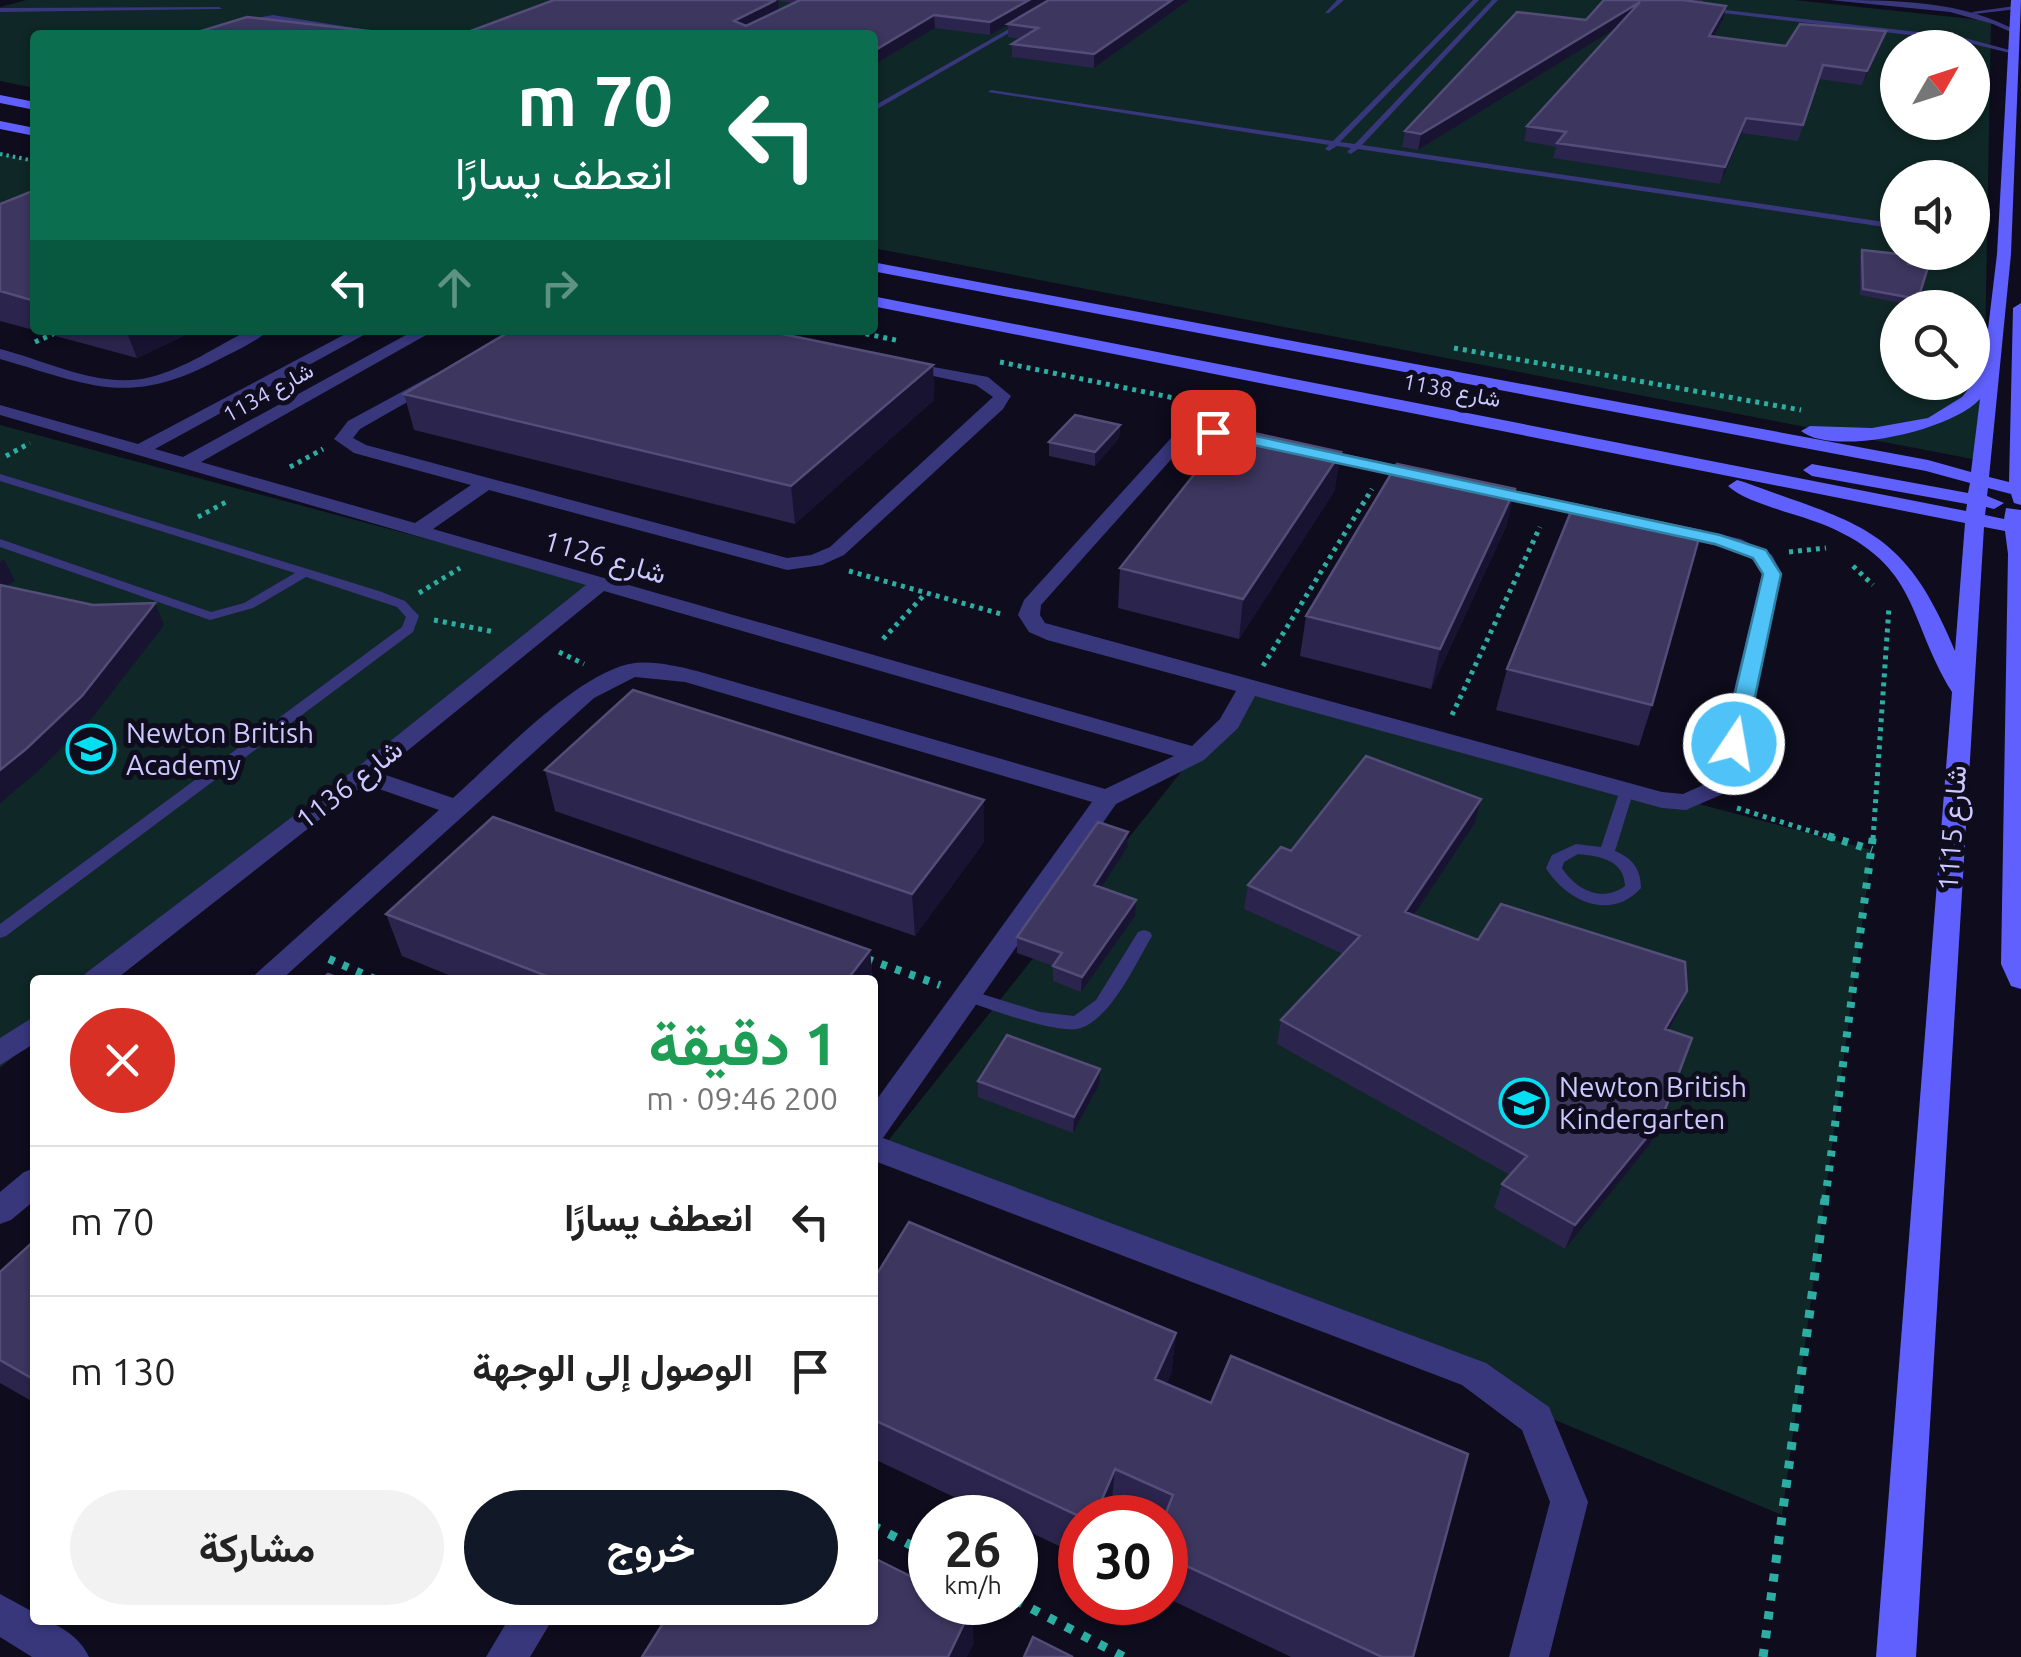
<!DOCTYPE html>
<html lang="ar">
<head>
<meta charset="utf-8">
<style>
  :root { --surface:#fff; --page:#f2f2f2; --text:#222; --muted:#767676; --line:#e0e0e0; --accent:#111827 }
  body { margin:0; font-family:Ubuntu,Vazirmatn,sans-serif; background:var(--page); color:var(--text); direction:rtl; height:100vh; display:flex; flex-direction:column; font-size:38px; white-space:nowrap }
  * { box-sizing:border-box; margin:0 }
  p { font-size:32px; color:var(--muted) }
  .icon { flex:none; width:55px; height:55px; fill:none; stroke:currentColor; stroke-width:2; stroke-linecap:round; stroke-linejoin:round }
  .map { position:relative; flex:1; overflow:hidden; direction:ltr }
  .side { position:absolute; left:30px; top:975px; width:848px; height:650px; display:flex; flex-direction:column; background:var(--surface); border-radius:10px; box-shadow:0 2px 8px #0004; direction:rtl }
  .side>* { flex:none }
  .top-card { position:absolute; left:30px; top:30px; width:848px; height:305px; border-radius:10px; box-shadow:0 2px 8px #0004; direction:rtl; background:#0b6e4f; color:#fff; overflow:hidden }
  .needle { width:65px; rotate:51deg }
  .tools { position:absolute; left:1880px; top:30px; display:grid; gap:20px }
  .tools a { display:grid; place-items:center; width:110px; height:110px; border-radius:50%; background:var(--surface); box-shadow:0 2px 8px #0004; font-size:50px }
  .speed { position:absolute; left:908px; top:1495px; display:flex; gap:20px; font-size:50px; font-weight:700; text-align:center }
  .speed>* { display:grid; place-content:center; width:130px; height:130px; border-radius:50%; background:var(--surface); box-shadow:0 2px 8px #0004; line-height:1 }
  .speed small { font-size:25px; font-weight:400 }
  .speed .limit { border:15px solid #d22; background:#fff; color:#111 }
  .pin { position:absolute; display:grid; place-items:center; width:85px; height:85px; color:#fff; margin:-42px; border-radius:20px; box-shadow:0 5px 15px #0006 }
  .me { position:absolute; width:110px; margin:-55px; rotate:12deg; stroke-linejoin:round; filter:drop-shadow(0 0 8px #0008) }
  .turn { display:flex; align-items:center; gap:35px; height:210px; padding:0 40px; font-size:45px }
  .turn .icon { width:130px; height:130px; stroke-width:2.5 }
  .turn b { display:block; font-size:70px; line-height:85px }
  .lanes { display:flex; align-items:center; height:95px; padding:0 40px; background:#0003; justify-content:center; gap:50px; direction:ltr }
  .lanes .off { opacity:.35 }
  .round { display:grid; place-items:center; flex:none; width:105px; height:105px; border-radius:52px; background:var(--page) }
  .headline { display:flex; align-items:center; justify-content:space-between; height:170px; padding:0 40px }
  h1 { font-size:60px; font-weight:700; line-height:75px; color:#1e9e55 }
  .action { display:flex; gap:20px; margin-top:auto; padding:20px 40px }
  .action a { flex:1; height:115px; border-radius:60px; background:var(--accent); color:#fff; font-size:40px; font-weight:700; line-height:115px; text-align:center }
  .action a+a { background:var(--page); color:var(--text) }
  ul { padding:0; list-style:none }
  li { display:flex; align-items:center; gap:30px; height:150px; padding:0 40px; border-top:2px solid var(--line) }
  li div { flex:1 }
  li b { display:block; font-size:38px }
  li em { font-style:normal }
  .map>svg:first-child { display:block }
</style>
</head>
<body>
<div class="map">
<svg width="2021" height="1657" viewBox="0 0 2021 1657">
  <rect width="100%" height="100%" fill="#0e0c1d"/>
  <path fill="#0f2726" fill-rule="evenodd" d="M26,0H1794L1991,21L1983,461L873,248L872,35H35V88L0,81V7ZM1898,48H1972V122H1898ZM1898,178H1972V252H1898ZM1898,308H1972V382H1898Z
    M0,154L35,161V209L0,222Z
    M0,425L599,585L109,980H35V1039L0,1068Z
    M1250,685L1872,850L1782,1515L888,1141Z"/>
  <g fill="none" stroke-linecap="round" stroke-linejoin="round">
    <path stroke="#2daea3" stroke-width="4" stroke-dasharray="2.5 4" stroke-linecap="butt" d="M0,154L35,161"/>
    <path stroke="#2daea3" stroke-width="5" stroke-dasharray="4 5" stroke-linecap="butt" d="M848,330L900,341
      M35,342L62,330
      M1454,348L1801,410
      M1000,362L1208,405
      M6,456L30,443
      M290,467L323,449
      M198,517L226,502
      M1789,552L1826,548
      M1853,566L1873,585
      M849,571L1001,614
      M419,593L460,568
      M434,620L495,632
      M883,639L926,593
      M559,652L584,664
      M1263,666L1372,489
      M1452,715L1540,527
      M1737,808L1836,839
      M1873,839L1889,607"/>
    <path stroke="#2daea3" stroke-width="8" stroke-dasharray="6 9" stroke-linecap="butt" d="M1828,836L1872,850
      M329,959L377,980
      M867,959L940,985
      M1825,1201L1873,836"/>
    <path stroke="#2daea3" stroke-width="9" stroke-dasharray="8 11" stroke-linecap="butt" d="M872,1525L930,1555
      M1015,1600L1124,1657
      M1763,1657L1825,1199"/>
    <path fill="#38377c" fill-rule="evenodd" d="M1337,0H1344L1329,13H1325Z
      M1473,0H1479L1340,142L1355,144L1492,0H1498L1362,145L1898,224V229L1358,149L1351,154L1347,152L1351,148L1337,146L1329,151L1325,149L1329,145L988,92L991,90L1333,141Z
      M1830,0C1891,0 1965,0 2018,32L2013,33L1993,24L1950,12Z
      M2015,6L2017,9L1975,14L1972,12Z
      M0,8L219,7L222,9L0,12Z
      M1708,8L1961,37L2017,52L2014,54L1961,41L1706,11Z
      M273,15L386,33L389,35H374L273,19L237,24L234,22Z
      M1023,21L1028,22L872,112V107Z
      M0,474L379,591L405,601L419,616L413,632L6,936L0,938V924L402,627L406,617L397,607L306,577L253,608L210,620L0,547V539L211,612L244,603L295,573L0,481Z
      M1627,785L1634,790L1615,851C1632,858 1641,869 1641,888C1611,922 1566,901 1546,868L1552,855L1576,844L1601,847L1620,790ZM1578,854C1600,856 1624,860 1625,886C1602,903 1576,890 1562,868L1564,862Z
      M1144,930L1150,932L1152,936C1136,963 1112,1017 1081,1028C1060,1036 984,1007 960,999L958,995L960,991L966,989L1040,1012L1074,1016L1096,1000L1138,932Z"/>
    <path fill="#38377c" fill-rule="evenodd" d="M249,330H269C255,343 233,352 216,361C127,408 88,384 0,359V349C48,361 101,390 151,377C186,368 217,346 249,330Z
      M353,330H373L155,449L183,457L415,330H435L201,462L415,523L471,485L354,453L334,439L348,421L433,375L439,376V384L360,429L353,438L366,445L787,558L811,555L830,547L993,397L976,385L895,368V360L988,377L1011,396L1003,409L844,555L822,565L787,570L489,490L433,529L1192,746L1220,719L1236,691L1047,640L1029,632L1018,615L1024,600L1172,437L1196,427L1226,428L1741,539L1772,555L1782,574L1732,790L1686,810L1662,808L1255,696L1238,728L1204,760L1116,804L883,1138L1486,1363L1549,1407L1588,1502L1549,1657H1509L1550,1502L1522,1430L1462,1385L872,1160V1106L1092,802L685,682L635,677L594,698L281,980H249L439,810L365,784L115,980H82L86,973L354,770L586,585L0,415V405L138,444ZM1199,437L1226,438L1735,550L1757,562L1762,574L1712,781L1683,794L1662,792L1045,623L1040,615L1041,605L1184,445ZM604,591L1174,756L1105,789L697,671C677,666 655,661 635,663C579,670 497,759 453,798L380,773Z
      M35,1016V1043L0,1065V1038Z
      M35,1168V1200L11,1220L0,1224V1192L24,1172Z
      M0,1594L35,1613V1620C56,1620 81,1638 89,1657H32L0,1637Z
      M508,1620H552L530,1657H486Z"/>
    <path fill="#6060fe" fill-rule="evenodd" d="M2011,0H2021L2011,254L1989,477L2009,482L2013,308L2021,303V505L2014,503L2011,494L1988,488L1987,496L2004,503L1994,509L1986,507L1985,515L2004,519L2006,508L2021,510V989L2011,986L2001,964L2008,554L2005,531L1984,527L1916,1657H1876L1952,692C1907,619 1920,566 1827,526C1800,514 1747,504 1728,486L1737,480L1744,482C1861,525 1904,527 1955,651L1965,523L872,306V296L1966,511L1967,504L1812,476L1803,470L1812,464L1968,493L1970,483L1926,471L872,271V262L1928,460L1971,472L1980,399C1951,431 1834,457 1801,431L1810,426L1872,428L1928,418L1962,397L1983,371L1997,254Z
      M0,95L35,102V110L0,103Z
      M0,121L35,128V136L0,129Z"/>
  </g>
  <path fill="#2b244c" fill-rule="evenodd" d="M554,0H1189L1094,68L1012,57V44L1020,39L1008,37V24L990,35L935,28L872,66V35ZM778,1L794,3L779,10Z
    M1604,0H1703L1702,3L1723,20L1713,36L1786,46L1881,45L1862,85L1818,79L1798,141L1742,133L1720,184L1553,158L1556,147L1524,141L1527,126L1616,28L1418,150L1402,147L1405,131L1586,20Z
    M35,190V330H196L137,358L0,321V204Z
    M1862,250L1908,264L1928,267L1916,306L1860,295V256Z
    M933,365L934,400L795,524L414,430L404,394Z
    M1120,425L1119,438L1095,466L1049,456V442Z
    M1515,489L1506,527L1431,689L1300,656L1306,616Z
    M1335,490L1239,639L1118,608L1120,568Z
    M1507,669L1652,705L1639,746L1496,710Z
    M545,770L984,800V842L915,936L555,811Z
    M1481,799L1475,823L1414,915L1677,1015L1668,1030L1661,1120L1650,1144L1565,1249L1494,1208L1502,1184L1510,1175L1277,1044L1281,1020L1343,954L1244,909L1248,885L1291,851Z
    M1127,848L1101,887L1135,916L1081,992L1053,981V966L1017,953V937Z
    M386,914L870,950L874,993L872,994V980H461L402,956Z
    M978,1081L1099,1085L1073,1133L978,1097Z
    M35,1240V1403L0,1383V1272Z
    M872,1282L1176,1333L1171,1374L1166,1384L1413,1657H1291L1165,1597V1518H1131L1111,1508L1108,1518H1080V1556L1015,1525V1518H998L872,1458Z"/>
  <path fill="#181331" d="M778,0L779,12L735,34L734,21Z
    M1029,0H1051L990,35V22Z
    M1172,0H1189L1094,68V54Z
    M1640,2L1636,16L1418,150L1421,134Z
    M1726,6L1723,20L1705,50L1709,36Z
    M934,15L935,28L872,66V52Z
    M1886,31L1881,45L1862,85L1867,71Z
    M1746,118L1742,133L1720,184L1725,167Z
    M126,330H196L137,358Z
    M933,365L934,400L795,524L791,486Z
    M1120,425L1119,438L1095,466V452Z
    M1341,452L1335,490L1239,639L1243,599Z
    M1515,489L1506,527L1431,689L1440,649Z
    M4,559L15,581L6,586L0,604V562Z
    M155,603L164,625L92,718L37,772L0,803V770Z
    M1481,799L1475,823L1400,936L1405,912Z
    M984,800V842L915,936L912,894Z
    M1128,832L1127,848L1093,900L1094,885Z
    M1136,900L1135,916L1081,992L1082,977Z
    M870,950L874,993L872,994V980H847Z
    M1687,991L1677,1015L1655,1053L1665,1029Z
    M1100,1069L1099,1085L1073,1133L1074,1117Z
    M1661,1120L1650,1144L1565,1249L1575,1225Z
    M1176,1333L1171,1374L1150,1420L1155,1379Z
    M1115,1469L1111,1508L1108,1518H1094Z
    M972,1607L974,1644L967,1657H948Z"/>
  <path fill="#3d365f" stroke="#534d78" stroke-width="2.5" d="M554,0H776L734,21L746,26L800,0H1029L990,22L934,15L872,52V35H460Z
    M1049,0H1172L1094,54L1012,44L1038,28L1008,24Z
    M1604,0H1683L1726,6L1709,36L1786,46L1800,24L1886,31L1867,71L1823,65L1803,125L1746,118L1725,167L1557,143L1566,132L1527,126L1640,2L1421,134L1405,131L1517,12L1586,20Z
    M247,17L404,35H188Z
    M35,190V301L0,291V204Z
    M1862,250L1907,255L1908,264L1928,267L1918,299L1863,289Z
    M512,330H763L933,365L791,486L404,394Z
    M1075,415L1120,425L1095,452L1049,442Z
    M1231,428L1341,452L1243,599L1120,568Z
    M1397,464L1515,489L1440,649L1306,616Z
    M1574,504L1701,531L1652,705L1507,669Z
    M0,585L93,605L155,603L82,696L26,749L0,770Z
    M633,690L984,800L912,894L545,770Z
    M1366,756L1481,799L1405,912L1478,940L1501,904L1685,962L1687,991L1665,1029L1692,1038L1661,1120L1575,1225L1502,1184L1527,1156L1281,1020L1360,936L1248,885L1281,847L1291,851Z
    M493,817L870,950L847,980H557L386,914Z
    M1098,822L1128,832L1094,885L1136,900L1082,977L1053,966L1062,953L1017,937Z
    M328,974L344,980H321Z
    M1007,1035L1100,1069L1074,1117L978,1081Z
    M909,1222L1176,1333L1155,1379L1211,1403L1231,1356L1468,1454L1413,1657H1382L1165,1556L1164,1518L1173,1495L1115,1469L1094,1518H1083L872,1419V1282Z
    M35,1240V1380L0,1360V1272Z
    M872,1557L930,1586V1602H964L972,1607L948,1657H642L665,1620H872Z
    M1033,1637L1073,1657H1024Z"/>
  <path fill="#4fc3f7" stroke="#337fa1" stroke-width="2.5" d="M1213,427L1720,535L1766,550L1781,574L1745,744L1734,750L1723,744L1763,574L1753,558L1715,544L1207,435L1205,432Z"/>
  <defs>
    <g id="school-ring" transform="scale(2.5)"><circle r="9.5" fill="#0e0c1d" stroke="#01dff1" stroke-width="1.5"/><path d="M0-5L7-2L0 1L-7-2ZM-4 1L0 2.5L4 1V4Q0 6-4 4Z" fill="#01dff1"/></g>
  </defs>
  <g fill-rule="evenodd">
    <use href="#school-ring" x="91" y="749"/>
    <use href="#school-ring" x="1524" y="1103"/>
  </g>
  <g text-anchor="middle" stroke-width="10" stroke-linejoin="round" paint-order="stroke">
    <g font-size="22" fill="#cdc8ff" stroke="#0e0c1d">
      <text transform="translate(1452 390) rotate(11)" y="8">شارع 1138</text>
      <text transform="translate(268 392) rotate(-29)" y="8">شارع 1134</text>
    </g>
    <g font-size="28" fill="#cdc8ff" stroke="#0e0c1d">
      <text transform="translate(605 557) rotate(16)" y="10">شارع 1126</text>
      <text transform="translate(349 784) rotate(-38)" y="10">شارع 1136</text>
      <text transform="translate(1952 828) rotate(-86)" y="10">شارع 1115</text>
    </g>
    <g font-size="28" fill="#cdc8ff" stroke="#0e0c1d" text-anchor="start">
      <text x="126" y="743">Newton British<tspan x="126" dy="32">Academy</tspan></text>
      <text x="1559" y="1097">Newton British<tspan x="1559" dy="32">Kindergarten</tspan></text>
    </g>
  </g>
</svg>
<div class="tools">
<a><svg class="needle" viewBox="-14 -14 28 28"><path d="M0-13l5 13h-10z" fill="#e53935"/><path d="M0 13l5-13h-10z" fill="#767676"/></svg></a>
<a><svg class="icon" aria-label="sound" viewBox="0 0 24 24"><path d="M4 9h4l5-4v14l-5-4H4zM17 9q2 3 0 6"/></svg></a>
<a><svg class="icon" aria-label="search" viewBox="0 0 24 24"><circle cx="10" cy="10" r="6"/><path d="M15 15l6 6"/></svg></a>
</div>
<div class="speed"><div>26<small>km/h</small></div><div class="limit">30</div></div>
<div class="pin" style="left:1213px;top:432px;background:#d93025"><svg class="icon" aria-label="arrive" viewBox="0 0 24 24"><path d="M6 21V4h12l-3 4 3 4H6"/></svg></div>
<svg class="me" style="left:1734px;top:744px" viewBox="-20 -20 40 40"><circle r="17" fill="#4fc3f7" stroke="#fff" stroke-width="3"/><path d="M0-11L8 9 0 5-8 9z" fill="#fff"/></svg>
<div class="top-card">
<div class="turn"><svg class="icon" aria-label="left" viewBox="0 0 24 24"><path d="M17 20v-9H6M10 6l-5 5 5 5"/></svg><div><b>70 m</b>انعطف يسارًا</div></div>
<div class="lanes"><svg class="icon" aria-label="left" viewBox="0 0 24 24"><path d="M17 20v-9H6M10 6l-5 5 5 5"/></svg><svg class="icon off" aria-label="ahead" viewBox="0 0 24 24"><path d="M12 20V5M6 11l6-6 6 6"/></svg><svg class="icon off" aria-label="right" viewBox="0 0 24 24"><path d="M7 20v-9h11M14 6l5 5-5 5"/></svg></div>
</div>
<section class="side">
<div class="headline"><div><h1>1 دقيقة</h1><p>200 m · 09:46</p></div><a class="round" style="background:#d93025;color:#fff"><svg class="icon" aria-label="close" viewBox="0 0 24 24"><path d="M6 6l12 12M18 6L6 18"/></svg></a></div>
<ul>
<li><svg class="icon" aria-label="left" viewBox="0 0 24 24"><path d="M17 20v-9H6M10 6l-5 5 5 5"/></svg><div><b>انعطف يسارًا</b></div><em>70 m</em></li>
<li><svg class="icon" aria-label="arrive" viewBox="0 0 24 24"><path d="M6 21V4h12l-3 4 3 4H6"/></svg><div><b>الوصول إلى الوجهة</b></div><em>130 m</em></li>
</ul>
<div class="action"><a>خروج</a><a>مشاركة</a></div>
</section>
</div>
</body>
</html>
